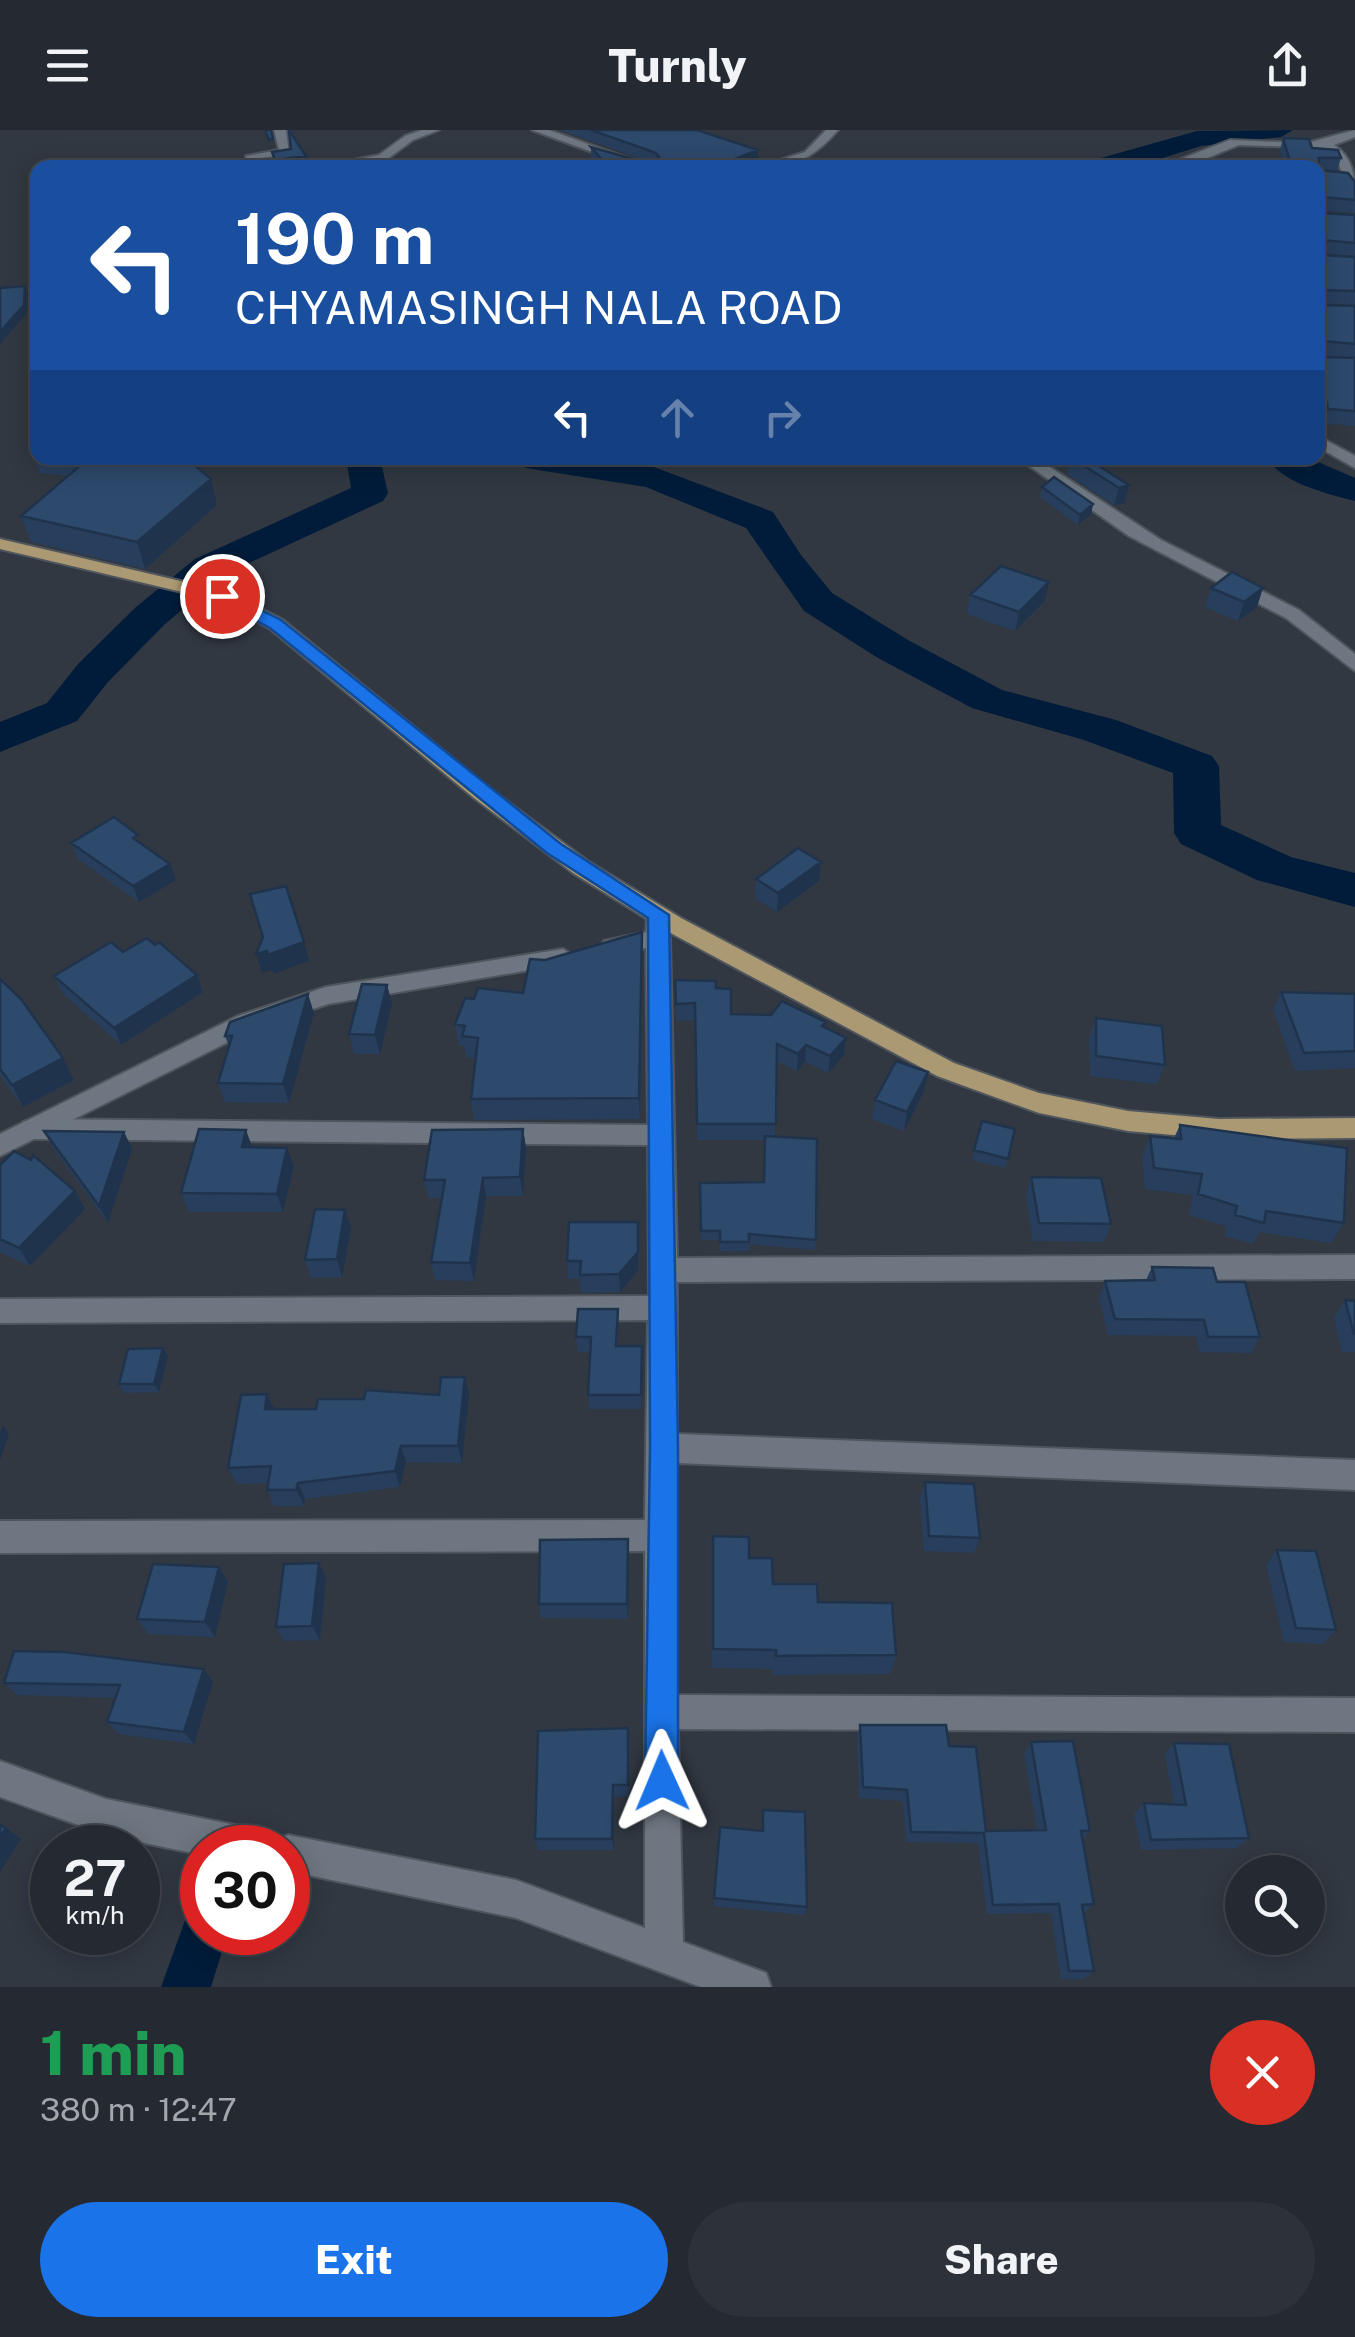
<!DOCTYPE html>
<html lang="en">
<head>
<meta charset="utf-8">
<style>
  :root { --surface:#252a32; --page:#2d323a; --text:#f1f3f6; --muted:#a3a7ac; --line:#42464d; --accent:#1a73e8 }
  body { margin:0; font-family:"Public Sans",sans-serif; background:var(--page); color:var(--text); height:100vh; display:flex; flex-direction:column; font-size:38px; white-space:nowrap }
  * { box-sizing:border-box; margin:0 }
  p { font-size:32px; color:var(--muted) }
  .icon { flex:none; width:55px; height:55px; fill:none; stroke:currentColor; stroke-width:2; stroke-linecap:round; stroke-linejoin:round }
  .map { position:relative; height:1857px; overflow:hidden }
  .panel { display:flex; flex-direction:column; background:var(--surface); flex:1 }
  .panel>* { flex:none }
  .guide { position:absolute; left:30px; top:30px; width:1295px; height:305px; border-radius:20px; box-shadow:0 5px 25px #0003,0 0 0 2px var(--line); background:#1a4fa0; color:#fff; overflow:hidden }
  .fabs { position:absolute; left:1225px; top:1725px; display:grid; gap:20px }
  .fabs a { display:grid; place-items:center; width:100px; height:100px; border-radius:50%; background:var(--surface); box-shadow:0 5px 25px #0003,0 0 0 2px var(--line); font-size:50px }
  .speed { position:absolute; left:30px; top:1695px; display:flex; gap:20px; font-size:50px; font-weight:700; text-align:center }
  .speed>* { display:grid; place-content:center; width:130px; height:130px; border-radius:50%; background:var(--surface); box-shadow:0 5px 25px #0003,0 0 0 2px var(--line); line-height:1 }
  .speed small { font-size:25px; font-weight:400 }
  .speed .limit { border:15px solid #d22; background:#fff; color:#111 }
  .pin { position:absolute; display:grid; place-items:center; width:85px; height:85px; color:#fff; margin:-42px; border:5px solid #fff; border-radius:50%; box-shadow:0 2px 10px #0007 }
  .me { position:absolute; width:110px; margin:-55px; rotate:359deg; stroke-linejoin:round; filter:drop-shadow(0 0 8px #0008) }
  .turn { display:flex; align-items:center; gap:35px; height:210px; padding:0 40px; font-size:45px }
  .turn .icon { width:130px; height:130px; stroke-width:2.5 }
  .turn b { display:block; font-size:70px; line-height:85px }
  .lanes { display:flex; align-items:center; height:95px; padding:0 40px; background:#0003; justify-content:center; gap:50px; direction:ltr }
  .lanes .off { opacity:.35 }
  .round { display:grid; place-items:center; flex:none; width:105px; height:105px; border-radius:52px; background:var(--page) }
  .summary { display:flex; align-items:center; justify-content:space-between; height:170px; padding:0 40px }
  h1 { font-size:60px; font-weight:800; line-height:75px; color:#1e9e55 }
  .action { display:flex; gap:20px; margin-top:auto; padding:20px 40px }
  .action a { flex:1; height:115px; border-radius:60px; background:var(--accent); color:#fff; font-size:40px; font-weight:800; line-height:115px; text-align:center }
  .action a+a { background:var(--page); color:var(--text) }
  header { display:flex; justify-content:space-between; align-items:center; height:130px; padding:0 40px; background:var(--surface); font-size:45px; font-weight:800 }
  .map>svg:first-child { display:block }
</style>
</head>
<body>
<header><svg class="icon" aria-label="menu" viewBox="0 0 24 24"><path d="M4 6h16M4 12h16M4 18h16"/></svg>Turnly<svg class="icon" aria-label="share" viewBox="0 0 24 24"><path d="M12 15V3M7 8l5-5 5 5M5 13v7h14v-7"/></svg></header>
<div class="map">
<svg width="1355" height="1857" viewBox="0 0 1355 1857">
  <rect width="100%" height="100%" fill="#313842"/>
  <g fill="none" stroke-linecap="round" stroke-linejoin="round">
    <path fill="#001c3a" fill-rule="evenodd" d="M202,1778V1802H228L211,1857H161L187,1785Z"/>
    <path fill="#001c3a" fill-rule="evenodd" d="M1293,0L1281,7L1201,16L1131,38H1083L1087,32L1197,1Z
      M346,328H380L388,363L383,371L223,445L164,495L108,552L77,591L0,622V592L47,573L78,534L136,477L195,429L351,358Z
      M514,328H595L654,337L773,382L801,425L832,463L908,510L1002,560L1116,590L1212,626L1219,636L1221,695L1291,727L1355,743V777L1257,750L1181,714L1174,703L1173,643L1084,610L972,578L878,528L804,481L746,398L646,357L532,339L519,336Z
      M1267,328H1309L1355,348V371C1327,364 1282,353 1267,328Z"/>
    <g stroke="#4f555c" stroke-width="4">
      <path id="street" d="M274,0H286L289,24L246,30V26L279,20Z
        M422,0H439L413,10L386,30L313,38L379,25L405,6Z
        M532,0H549L655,38H636Z
        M826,0H838C813,29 793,38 754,38L805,22Z
        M1355,0V7L1334,15C1352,27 1355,44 1355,65L1349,61L1336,27L1324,18L1239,15L1183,38H1139L1168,34L1230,10L1307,13Z
        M1318,306L1355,326V338L1318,317Z
        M1018,328H1036L1161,410L1299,480L1355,524V541L1286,488L1129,406Z
        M658,800L670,808L677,1128L1355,1125V1149L677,1152V1304L1355,1330V1360L677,1333V1565L1355,1568V1602L678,1599L683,1812L766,1843L771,1857H701L516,1788L288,1741V1718H202V1725L106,1705L0,1667V1631L106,1669L260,1700L275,1710L288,1705L516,1750L645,1798V1421L0,1423V1391L645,1390L648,1190L0,1193V1169L649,1166L648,1015L32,1009L23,1006L19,999L23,992L32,989L648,995L646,808Z"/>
    </g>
    <g stroke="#4f555c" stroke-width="4">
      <path id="secondary" d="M658,777L669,785L666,814L612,825L604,823L600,817L604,811L646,802L647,785Z
        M563,819L575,827L571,833L328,874L256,898L0,1026V1004L238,886L326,857Z"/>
    </g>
    <g stroke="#4f555c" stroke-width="4">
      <path id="primary" d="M0,409L228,462L283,490L489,658L589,732L681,788L954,933L1039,963L1128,981L1219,989L1355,988V1008L1219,1009L1128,1001L1039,983L937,946L665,800L573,743L474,668L269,498L216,470L0,419Z"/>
    </g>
    <use href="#street" fill="#6e7781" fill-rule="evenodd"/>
    <use href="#secondary" fill="#6e7781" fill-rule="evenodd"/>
    <use href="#primary" fill="#aa9972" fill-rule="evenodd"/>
  </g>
  <path fill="#273f5d" d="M560,0H697L758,31L742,38H599L591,28V17L636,30H644Z
    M1283,8L1341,28L1337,41L1323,40L1355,52V83L1319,80L1322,83L1355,85V126L1320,123L1322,125L1355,127V175L1322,173V175L1355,176V228L1321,226L1355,228V296L1323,293L1318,266V38H1268L1269,34L1284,35L1280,20Z
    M38,312V328H186L217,375L145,439L31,412L21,386L68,346L40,343L31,317Z
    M1071,328L1129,355L1125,373L1114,375L1067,344Z
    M1042,357L1093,374L1091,384L1078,395L1040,367Z
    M1211,458L1257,477L1238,491L1205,477Z
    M970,465L1045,471L1015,501L967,484Z
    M71,713H141L176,750L139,772L78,729Z
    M756,749L819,751L777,782L755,768Z
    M642,802L640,989L474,990L471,969L476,928L466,927L464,916H459L455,894L474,869L523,863L545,830Z
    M123,822L197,845L203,862L121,915L62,863L54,846Z
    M0,849L74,950L23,977L0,945Z
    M675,850L716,858L731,884L826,892L825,898L846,908L844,925L828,943L805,931L797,941L776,931L775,1007L816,1110L815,1120L749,1114V1121H720V1110H701L700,1053L763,1052L765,1010H697L695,890L676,891Z
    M387,855L392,874L380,924H354L349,904Z
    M1281,862L1355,864V938L1295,941L1273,880Z
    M314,883L289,973L225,972L218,953L229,917L225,906Z
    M1096,888L1165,935L1157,954L1090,946L1089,907Z
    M928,942L924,961L904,1001L872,989L875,970Z
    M982,991L1015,999L1005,1038L972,1030Z
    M1180,995L1344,1093L1331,1113L1259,1102L1253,1114L1225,1106L1226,1096L1189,1085L1193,1065L1145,1059L1142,1027L1150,1006L1174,1008Z
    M523,999L526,1018L523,1066H486L474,1151L435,1150L431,1132L442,1068H428L424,1050Z
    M44,1001L124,1002L132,1019L108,1093L53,1018Z
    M253,1017L294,1036L283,1082H189L181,1063Z
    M0,1035L75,1061L85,1079L30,1136L0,1122Z
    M1031,1047L1111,1094L1104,1112L1033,1111L1026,1066Z
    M351,1098L342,1147L311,1148L305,1130Z
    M639,1110L638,1140L620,1162L581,1163L580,1149H568L567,1131Z
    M1152,1137L1217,1152L1260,1207L1251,1223L1200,1222L1196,1206L1108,1205L1099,1168L1105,1151L1146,1150Z
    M1345,1170L1355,1171V1222H1342L1334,1188Z
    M618,1179V1216H642L641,1279H589L588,1265L590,1222H578L576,1207Z
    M168,1227L159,1262L124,1263L119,1254Z
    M267,1264L274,1279H316L364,1269L469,1264L462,1333L406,1332L400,1357L305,1369L304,1376H274L267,1360L268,1353L237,1354L228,1338Z
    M925,1352L980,1408L974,1423L924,1421L920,1368Z
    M713,1406L749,1428L773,1454L818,1472L896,1525L890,1544L773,1545V1539L712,1538Z
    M628,1409V1489L541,1488L539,1474Z
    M1277,1420L1336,1500L1323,1514L1284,1512L1266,1435Z
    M219,1437L228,1452L215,1507L148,1504L137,1489Z
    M326,1448L320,1510L284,1511L276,1497Z
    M213,1552L194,1614L119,1604L107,1592L116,1568L17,1565L4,1553Z
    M860,1595L949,1616L986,1701L1037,1700L1024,1624L1031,1612L1090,1701L1083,1710L1094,1774L1084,1783L1094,1841L1085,1849H1061L1051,1783L987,1784L978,1713L906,1712L903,1671L859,1668L857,1606Z
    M629,1611V1666L614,1667V1720H538L535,1709Z
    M1174,1613L1249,1708L1237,1718L1141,1720L1134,1684L1144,1673L1174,1675L1165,1624Z
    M763,1680L807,1777L804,1785L714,1776L720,1697L762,1701Z"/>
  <path fill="#20334c" d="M758,20V31L742,38H717Z
    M306,26L308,34L276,38L275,30Z
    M25,156L28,164L27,183L0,214V202Z
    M211,349L217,375L145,439L137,412Z
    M1129,355L1125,373L1114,375L1119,358Z
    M1093,374L1091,384L1078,395L1080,385Z
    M1049,452L1045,471L1015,501L1019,482Z
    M1263,458L1257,477L1238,491L1244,472Z
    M821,732L819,751L777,782L778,763Z
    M170,734L176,750L139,772L133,756Z
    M642,802V824L640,989L639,968Z
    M304,812L309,831L274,844L272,840L262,843L256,824Z
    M197,845L203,862L121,915L114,898Z
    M387,855L392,874L380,924L375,905Z
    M308,864L314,883L289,973L283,954Z
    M846,908L844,925L828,943L830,926Z
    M806,915L805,931L797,941L798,924Z
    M63,928L74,950L23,977L12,955Z
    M928,942L924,961L904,1001L907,982Z
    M523,999L526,1018L523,1066L520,1047Z
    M246,1000L253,1019L242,1017Z
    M124,1002L132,1019L108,1093L99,1076Z
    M287,1018L294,1036L283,1082L277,1064Z
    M483,1048L486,1066L474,1151L470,1133Z
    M75,1061L85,1079L30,1136L19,1118Z
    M345,1080L351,1098L342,1147L337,1129Z
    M638,1092V1140L620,1162L619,1144Z
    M163,1218L168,1227L159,1262L154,1254Z
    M465,1247L469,1264L462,1333L458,1316Z
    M267,1264L275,1281L265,1279Z
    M3,1295L9,1304L0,1330V1303Z
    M401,1316L406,1332L400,1357L395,1341Z
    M298,1353L305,1369L304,1376L296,1360Z
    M628,1409L629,1425L628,1489L627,1474Z
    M319,1433L326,1448L320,1510L312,1496Z
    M219,1437L228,1452L215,1507L205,1492Z
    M204,1539L213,1552L194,1614L184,1602Z
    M613,1655L614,1667V1720L612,1709Z
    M6,1698L21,1709L0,1742V1708Z"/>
  <path fill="#2d496c" stroke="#20334c" stroke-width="2.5" d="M265,0H271L273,9L269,10Z
    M289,0L306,26L275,30L272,22L291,19Z
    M591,0H697L758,20L717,36L719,38H609L591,17L636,30H655L659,27L656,23Z
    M1283,8L1309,9L1312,18L1338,20L1341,28H1319V40L1348,43L1355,52V70L1322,67L1318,79L1322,83L1355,85V113L1322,110L1318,122L1322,125L1355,127V161L1322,160L1319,163L1322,175L1355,176V214L1323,211L1319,223L1322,227L1355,228V281L1328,279L1322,252L1318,251V38H1270L1269,34L1291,35Z
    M25,156L24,175L0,202V158Z
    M89,328H186L211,349L137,412L21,386Z
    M1072,328H1086L1129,355L1119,358Z
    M1054,347L1093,374L1080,385L1042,357Z
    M1001,436L1049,452L1019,482L970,465Z
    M1232,442L1263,458L1244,472L1211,458Z
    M114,687L138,705L133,708L170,734L133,756L71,713Z
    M798,718L821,732L778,763L756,749Z
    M286,756L304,812L268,825L267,821L256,824L263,807L250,764Z
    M642,802L639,968L471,969L478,908L462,906L465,896L455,894L465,868L474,869L478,858L523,863L530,829L545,830Z
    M147,808L155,815L159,812L197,845L114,898L54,846L111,812L123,822Z
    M0,849L21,869L63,928L12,955L0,939Z
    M675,850L716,851V858L731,859V884L771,885L782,871L826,892L822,896L846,908L830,926L806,915L798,924L777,914L776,994H697L695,873L676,874Z
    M362,854L387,855L375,905L349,904Z
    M1281,862L1355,864V921L1304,923Z
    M308,864L283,954L218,953L232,906H225L230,892Z
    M1096,888L1162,896L1165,935L1096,926Z
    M896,931L928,942L907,982L875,970Z
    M982,991L1015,999L1008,1029L974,1020Z
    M1180,995L1347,1018L1344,1093L1266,1081L1264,1093L1235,1085L1237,1076L1198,1064L1202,1044L1154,1038L1150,1006L1181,1009Z
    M199,999L246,1000L242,1017L287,1018L277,1064L181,1063Z
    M523,999L520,1047L483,1048L470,1133L431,1132L445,1050H424L432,1000Z
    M44,1001L124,1002L99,1076Z
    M765,1006L817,1009L816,1110L749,1104V1112H720V1101H701L700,1053L764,1052Z
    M14,1021L31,1030L33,1025L75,1061L19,1118L0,1109V1035Z
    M1031,1047L1101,1048L1111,1094L1039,1093Z
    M315,1079L345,1080L337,1129L305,1130Z
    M569,1092H638V1122L619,1144L580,1145L581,1131H567Z
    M1152,1137L1213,1138L1217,1152H1245L1260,1207H1208L1204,1190L1115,1189L1105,1151L1155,1150Z
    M1345,1170L1355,1171V1204H1354Z
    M578,1179H618L616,1216H642L641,1265H588L591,1207H576Z
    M163,1218L154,1254H119L128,1219Z
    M441,1247H465L458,1316H401L395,1341L298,1353L296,1360H267L271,1336L228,1338L241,1265L267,1264L265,1279H316L318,1269H364L366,1260L439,1265Z
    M925,1352L974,1354L980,1408L929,1406Z
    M713,1406L749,1407V1428H772L773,1454H817L818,1472L892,1473L896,1525L776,1526V1520L713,1519Z
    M628,1409L627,1474H539L540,1410Z
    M1277,1420L1316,1421L1336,1500L1296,1498Z
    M319,1433L312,1496L276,1497L284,1434Z
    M153,1434L219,1437L205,1492L137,1489Z
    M14,1521L65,1522L204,1539L184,1602L107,1592L120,1555L4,1553Z
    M860,1595H946L949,1616L976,1617L986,1701L1046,1700L1031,1612L1073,1611L1090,1701H1081L1094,1774L1082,1775L1094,1841H1069L1059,1774L993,1775L984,1703L911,1702L907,1660L863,1657Z
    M628,1598V1655H613L612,1709H535L538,1601Z
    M1174,1613L1229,1614L1249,1708L1151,1710L1144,1673L1186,1675Z
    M763,1680L805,1682L807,1777L714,1768L720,1697L763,1701Z
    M0,1695L6,1698L0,1708Z"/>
  <path fill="#1a73e8" stroke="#114b97" stroke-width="2.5" d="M222,461L281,490L561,714L669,785L678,1318V1651L673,1662L662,1667L650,1662L645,1651L650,1318L648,788L547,723L270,498L216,470V462Z"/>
</svg>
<div class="fabs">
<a><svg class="icon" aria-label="search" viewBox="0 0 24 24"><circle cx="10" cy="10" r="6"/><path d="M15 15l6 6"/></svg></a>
</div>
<div class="speed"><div>27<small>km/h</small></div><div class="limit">30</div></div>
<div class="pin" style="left:222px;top:466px;background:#d93025"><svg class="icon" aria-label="arrive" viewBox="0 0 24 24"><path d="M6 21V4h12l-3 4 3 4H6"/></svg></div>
<svg class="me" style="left:662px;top:1651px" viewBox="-20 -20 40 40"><path d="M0-17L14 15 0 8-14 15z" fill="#1a73e8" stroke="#fff" stroke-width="4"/></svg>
<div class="guide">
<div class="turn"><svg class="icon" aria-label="left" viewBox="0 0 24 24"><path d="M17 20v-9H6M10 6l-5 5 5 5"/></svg><div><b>190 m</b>CHYAMASINGH NALA ROAD</div></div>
<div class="lanes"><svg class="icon" aria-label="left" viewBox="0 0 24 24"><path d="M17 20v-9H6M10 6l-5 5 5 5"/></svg><svg class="icon off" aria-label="ahead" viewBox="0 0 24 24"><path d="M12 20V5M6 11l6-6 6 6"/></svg><svg class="icon off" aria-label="right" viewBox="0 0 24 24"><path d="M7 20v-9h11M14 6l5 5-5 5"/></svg></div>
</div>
</div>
<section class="panel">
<div class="summary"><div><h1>1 min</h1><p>380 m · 12:47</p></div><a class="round" style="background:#d93025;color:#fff"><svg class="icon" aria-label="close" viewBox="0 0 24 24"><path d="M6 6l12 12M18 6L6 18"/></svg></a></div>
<div class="action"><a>Exit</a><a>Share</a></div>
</section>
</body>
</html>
